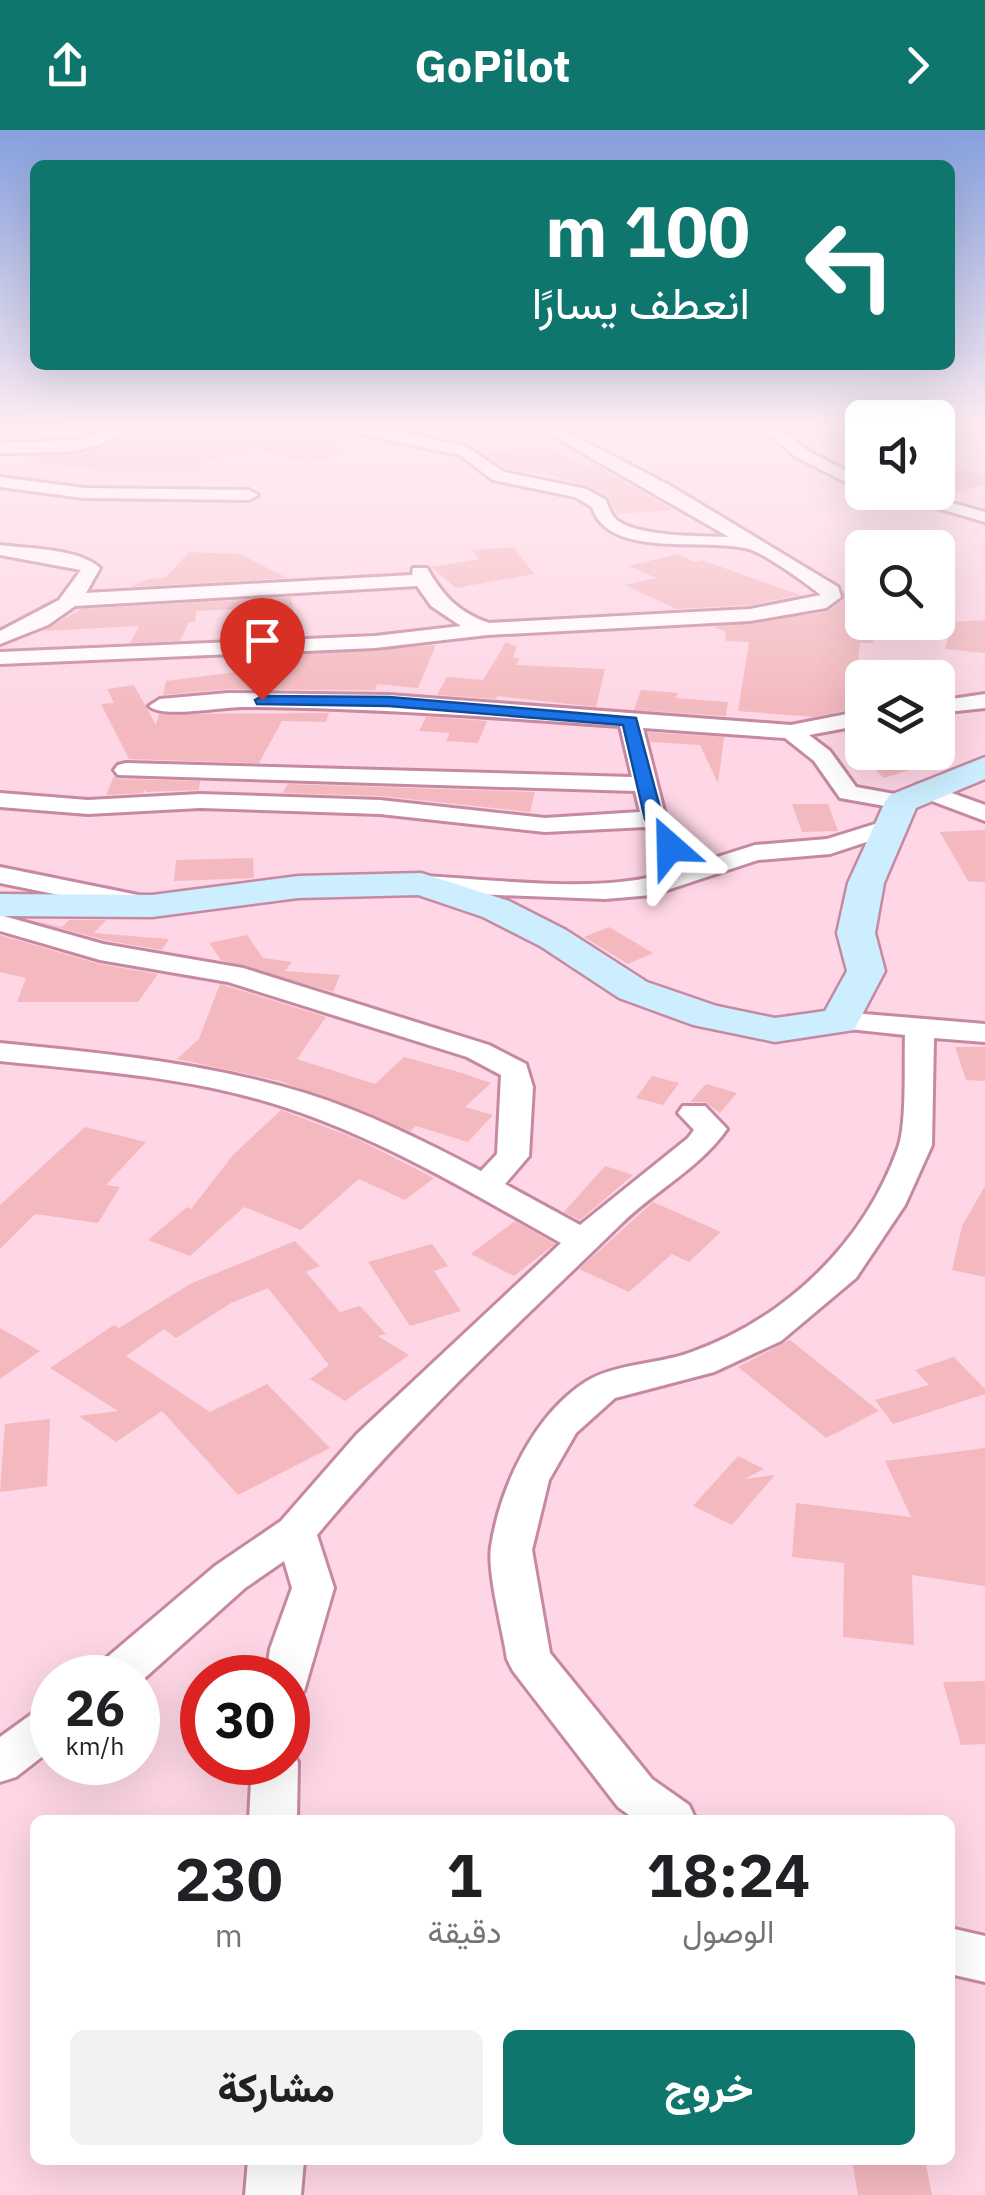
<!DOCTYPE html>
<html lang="ar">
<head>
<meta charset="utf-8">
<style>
  :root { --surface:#fff; --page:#f2f2f2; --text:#202124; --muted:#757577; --accent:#0f766e }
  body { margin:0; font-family:"IBM Plex Sans",Vazirmatn,sans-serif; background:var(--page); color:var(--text); direction:rtl; height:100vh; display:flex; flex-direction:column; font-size:38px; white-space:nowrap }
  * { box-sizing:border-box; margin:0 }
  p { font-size:32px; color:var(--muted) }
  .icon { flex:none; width:55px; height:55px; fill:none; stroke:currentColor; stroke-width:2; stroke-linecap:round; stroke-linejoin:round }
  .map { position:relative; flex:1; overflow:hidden; direction:ltr }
  .sheet { position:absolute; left:30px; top:1685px; width:925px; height:350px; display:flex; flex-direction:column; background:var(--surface); border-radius:15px; box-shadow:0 10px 40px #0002; direction:rtl }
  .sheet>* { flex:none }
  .guide { position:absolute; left:30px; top:30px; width:925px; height:210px; border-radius:15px; box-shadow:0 10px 40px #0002; direction:rtl; background:#0f766e; color:#fff; overflow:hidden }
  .tools { position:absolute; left:845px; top:270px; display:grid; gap:20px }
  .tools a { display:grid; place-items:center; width:110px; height:110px; border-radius:15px; background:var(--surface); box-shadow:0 10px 40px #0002; font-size:50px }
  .speed { position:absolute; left:30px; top:1525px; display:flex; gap:20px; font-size:50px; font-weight:700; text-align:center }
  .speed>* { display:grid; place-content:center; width:130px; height:130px; border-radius:50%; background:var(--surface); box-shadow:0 10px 40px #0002; line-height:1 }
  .speed small { font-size:25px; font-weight:400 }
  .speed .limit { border:15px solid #d22; background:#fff; color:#111 }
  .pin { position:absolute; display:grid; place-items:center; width:85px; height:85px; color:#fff; margin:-102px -42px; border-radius:50% 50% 50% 0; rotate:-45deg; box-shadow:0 0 10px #0007 }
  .pin .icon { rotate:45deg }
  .me { position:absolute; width:110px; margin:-55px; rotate:335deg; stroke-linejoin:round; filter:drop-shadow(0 0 8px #0008) }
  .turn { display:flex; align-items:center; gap:35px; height:210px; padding:0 40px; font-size:45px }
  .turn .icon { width:130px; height:130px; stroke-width:2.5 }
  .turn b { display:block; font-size:70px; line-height:85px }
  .eta { display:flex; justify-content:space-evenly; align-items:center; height:170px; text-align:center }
  .eta b { font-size:60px; font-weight:800; line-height:70px }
  .button { display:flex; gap:20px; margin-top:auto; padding:20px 40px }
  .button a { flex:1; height:115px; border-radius:15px; background:var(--accent); color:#fff; font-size:40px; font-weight:800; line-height:115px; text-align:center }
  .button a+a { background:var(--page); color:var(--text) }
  header { display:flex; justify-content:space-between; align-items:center; height:130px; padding:0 40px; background:var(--accent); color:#fff; font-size:45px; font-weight:800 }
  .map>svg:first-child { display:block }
</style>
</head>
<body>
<header><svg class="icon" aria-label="forward" viewBox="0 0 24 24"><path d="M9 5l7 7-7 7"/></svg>GoPilot<svg class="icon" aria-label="share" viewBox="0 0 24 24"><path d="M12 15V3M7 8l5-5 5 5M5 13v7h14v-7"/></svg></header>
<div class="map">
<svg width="985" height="2065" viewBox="0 0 985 2065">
  <rect width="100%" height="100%" fill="#fed6e5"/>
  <path fill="#f3b9be" d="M158,295L266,297L276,304H296L297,308L326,305L345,321L312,333L250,318L253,323L206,330L199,342L95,340L26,331V327L88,322Z
    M543,313L586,336L595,335L674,380L616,384L608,367L588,356L543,343L505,338L484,324Z
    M961,339L985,345V354L943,367L928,362H938V348Z
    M514,417L534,444L456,458L431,437L479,429L472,420Z
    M189,422L240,424L287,448L130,457L148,449L165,448Z
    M678,424L695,432L702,430L800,465L750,475L676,479L625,455L656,448L629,436Z
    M843,460L850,467L862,462V492L874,513H860L852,579L814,587L738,581L749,512L726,511L725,501L712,497L827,482L843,470Z
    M291,467L297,506L257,507L261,478L196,481L195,492H189L180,511L130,513L139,496L43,501L81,479Z
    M985,490V523L945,519L952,492Z
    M506,512L517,517L513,528H520L516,535L605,539L596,577L497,566L496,569L437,565L447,547L483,550Z
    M436,515L418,558L377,554L375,560L228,559L163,565L166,551L276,537L275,526Z
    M134,555L156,595L159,584L329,583L326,592L282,591L259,633L129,629L101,574L114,573L107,559Z
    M641,560L678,563L676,568L728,572L726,586L634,580Z
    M426,587H433L487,591L478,613L446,611L450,603L419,601Z
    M648,602L724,607L718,653L700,615L650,612Z
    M855,622H947L948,628L884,648Z
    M114,646L118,649L200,651L199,660L146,662L144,659L143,663L106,665Z
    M288,654L535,662L530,682L380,666L282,663Z
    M792,674H828L838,701L802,702Z
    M985,700V752L968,751L940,702Z
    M253,728L254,748L174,751L176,730Z
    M31,790L62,797L69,790H106L94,803L169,809L162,820L104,810Z
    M609,797L653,823L628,834L584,807Z
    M0,805L99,834L158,844L138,872H17L26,848L0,842Z
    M247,805L263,828L292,832L285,841L340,845L333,862L221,830L209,813Z
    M220,854L326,887L297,929L375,954L404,927L462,943L491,953L465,977L493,985L468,1012L416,996L410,1001L280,951L177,929L199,909Z
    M955,917H985V951L966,950Z
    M652,946L679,953L663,975L636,968Z
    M706,954L737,963L720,983L705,972H690Z
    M281,980L357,1009L434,1048L405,1070L359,1049L301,1100L244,1077L190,1126L148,1110L187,1077L191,1079L233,1025Z
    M85,997L146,1012L106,1055L120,1057L98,1093L35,1084L0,1119V1075Z
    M605,1036L633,1045L580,1090L564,1082Z
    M985,1056V1147L952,1140L962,1096Z
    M653,1072L721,1102L689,1132L672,1124L629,1162L579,1139Z
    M515,1091L555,1114L514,1146L471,1124Z
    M295,1111L320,1136L306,1142L340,1182L360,1176L386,1204L378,1206L409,1225L345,1271L310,1249L329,1235L268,1158L231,1173L176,1208L164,1199L126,1226L210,1282L267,1254L330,1318L238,1365L162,1281L116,1312L79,1286L118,1281L50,1238L114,1195L119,1198L190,1154Z
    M432,1114L448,1136L434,1141L461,1181L410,1196L368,1132Z
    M0,1198L40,1221L0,1249Z
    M790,1210L879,1281L826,1308L738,1237Z
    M954,1227L985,1259V1264L893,1294L875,1270L929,1255L915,1240Z
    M50,1289L47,1356L0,1362L5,1294Z
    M985,1318V1456L912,1445L914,1515L843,1507L844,1433L792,1427L796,1373L911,1387L885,1331Z
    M738,1326L764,1339L744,1349L775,1345L732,1395L693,1376Z
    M985,1551V1614L961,1615L943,1552Z
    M852,2030H925L932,2065H858Z"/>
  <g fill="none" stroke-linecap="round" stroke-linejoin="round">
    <g stroke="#c689a2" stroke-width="6">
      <path id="street" d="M114,295H132C99,328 44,322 0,323V313L82,310Z
        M269,295H365L465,316L504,342L586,359L606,370C609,378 611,386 618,391C641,407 701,406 729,407L534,295H553L669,355L838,457L841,467L826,478L750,491L487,505L375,518L0,534V522L375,506L461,496L431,476L417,456L75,476L48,495L0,514V501L59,470L81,440L0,425V415C29,419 78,418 100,438L86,463L412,445L413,438H427C443,466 458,482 489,493L750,479L821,465C806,453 767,425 749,419C707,407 608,430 592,377L575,367L493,350L460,325L351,302L276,300Z
        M758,295H775L808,321L862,349V360L796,327Z
        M0,347L84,358L249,360L258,365L249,370L84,368L0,357Z
        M882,362H912L985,382V392Z
        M228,563L389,565L791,595L862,581V595L809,605L830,621L856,657L911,667L914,672L902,679L840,668L814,631L785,608L643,598L666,689L692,735L755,715L827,709L891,689L903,696L900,701L830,724L758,730L652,765L605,769L421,762L408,754L421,746C494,749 602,765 670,742L646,697L545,702L380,684L200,678L88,684L0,677V663L88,670L200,664L380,670L545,688L640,682L635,661L118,645L114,640L118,635L126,633L632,647L620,596C495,587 371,578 246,577C224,576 162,589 149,576L160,569Z
        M985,564V578L938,583V571Z
        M924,653L985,675V691L916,665L912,660L916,655Z
        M0,737L138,765L151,773L138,781L0,753Z
        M0,785L103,814L243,838L489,915L526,934L533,957L529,1026L505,1054L580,1095L688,1008L694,1000L678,983L683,976H705L727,999C699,1039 654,1061 620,1095C516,1196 410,1293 317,1405L334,1458L304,1561L288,1566V1548H266L270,1519L292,1458L284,1431L245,1458L138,1554V1548H92L98,1535L215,1436L281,1391L357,1304L561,1113C472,1063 384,1010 287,978C195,947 96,941 0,931V913C103,923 206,933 305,963C366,982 424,1011 481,1041L497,1024L501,945L467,927L228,852L100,830L0,801Z
        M840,882L985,894V912L934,908L932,1015L905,1075L856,1148L781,1211L714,1242L615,1268L576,1303L549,1350L532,1420L550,1523L652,1649L689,1675L696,1690H636L618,1677L513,1541L507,1529C503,1501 487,1442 491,1417C500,1357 534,1284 587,1251C615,1234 658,1234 689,1223C784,1190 864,1114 898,1018C907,994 904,934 905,905L830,897L825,891L830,885Z
        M52,1575V1619L16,1647L0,1652V1607L36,1581Z
        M288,1617L298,1632L297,1690H249L252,1632H288Z
        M950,1798L985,1806V1852L950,1844Z
        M248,2030H304L301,2065H245Z"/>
    </g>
    <g stroke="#c689a2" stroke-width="5">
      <path id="secondary" d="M985,627V649L916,678L884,753L875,803L885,841L854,900L775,912L693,895L619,868L540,816L483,787L418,765L298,768L152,787L0,786V764L152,765L298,746L421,743L509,771L566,800L647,852L717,876L775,888L825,881L847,841L837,803L848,753L885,672L890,665Z"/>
    </g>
    <use href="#street" fill="#fff" fill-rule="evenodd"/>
    <use href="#secondary" fill="#cceefe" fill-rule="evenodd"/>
  </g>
  <linearGradient id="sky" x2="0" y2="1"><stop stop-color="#86a0de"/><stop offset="0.51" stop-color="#ffedf3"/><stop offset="1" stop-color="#ffedf3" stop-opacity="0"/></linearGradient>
  <rect width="985" height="584" fill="url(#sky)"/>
  <path fill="#1a73e8" stroke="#114b97" stroke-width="2.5" d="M262,566L389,567L636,588L663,689L679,717L676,721H664L645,689L623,595L389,576L257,574L255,570Z"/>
</svg>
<div class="tools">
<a><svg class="icon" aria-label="sound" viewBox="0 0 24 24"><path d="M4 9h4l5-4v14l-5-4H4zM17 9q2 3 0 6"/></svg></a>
<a><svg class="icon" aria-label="search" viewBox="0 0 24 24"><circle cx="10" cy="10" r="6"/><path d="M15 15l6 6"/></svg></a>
<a><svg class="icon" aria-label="layers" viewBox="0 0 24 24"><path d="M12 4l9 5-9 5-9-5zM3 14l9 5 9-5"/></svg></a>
</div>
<div class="speed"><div>26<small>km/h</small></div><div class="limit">30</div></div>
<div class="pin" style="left:262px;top:570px;background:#d93025"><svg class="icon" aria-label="arrive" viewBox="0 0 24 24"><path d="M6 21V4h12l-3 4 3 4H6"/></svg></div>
<svg class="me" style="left:670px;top:717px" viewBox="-20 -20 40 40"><path d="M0-17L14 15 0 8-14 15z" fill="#1a73e8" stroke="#fff" stroke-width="4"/></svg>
<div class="guide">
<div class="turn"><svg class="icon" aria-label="left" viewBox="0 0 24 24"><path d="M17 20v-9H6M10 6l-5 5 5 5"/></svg><div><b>100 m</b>انعطف يسارًا</div></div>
</div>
<section class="sheet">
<div class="eta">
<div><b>18:24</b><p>الوصول</p></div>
<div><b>1</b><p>دقيقة</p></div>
<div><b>230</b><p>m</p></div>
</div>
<div class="button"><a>خروج</a><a>مشاركة</a></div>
</section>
</div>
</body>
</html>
